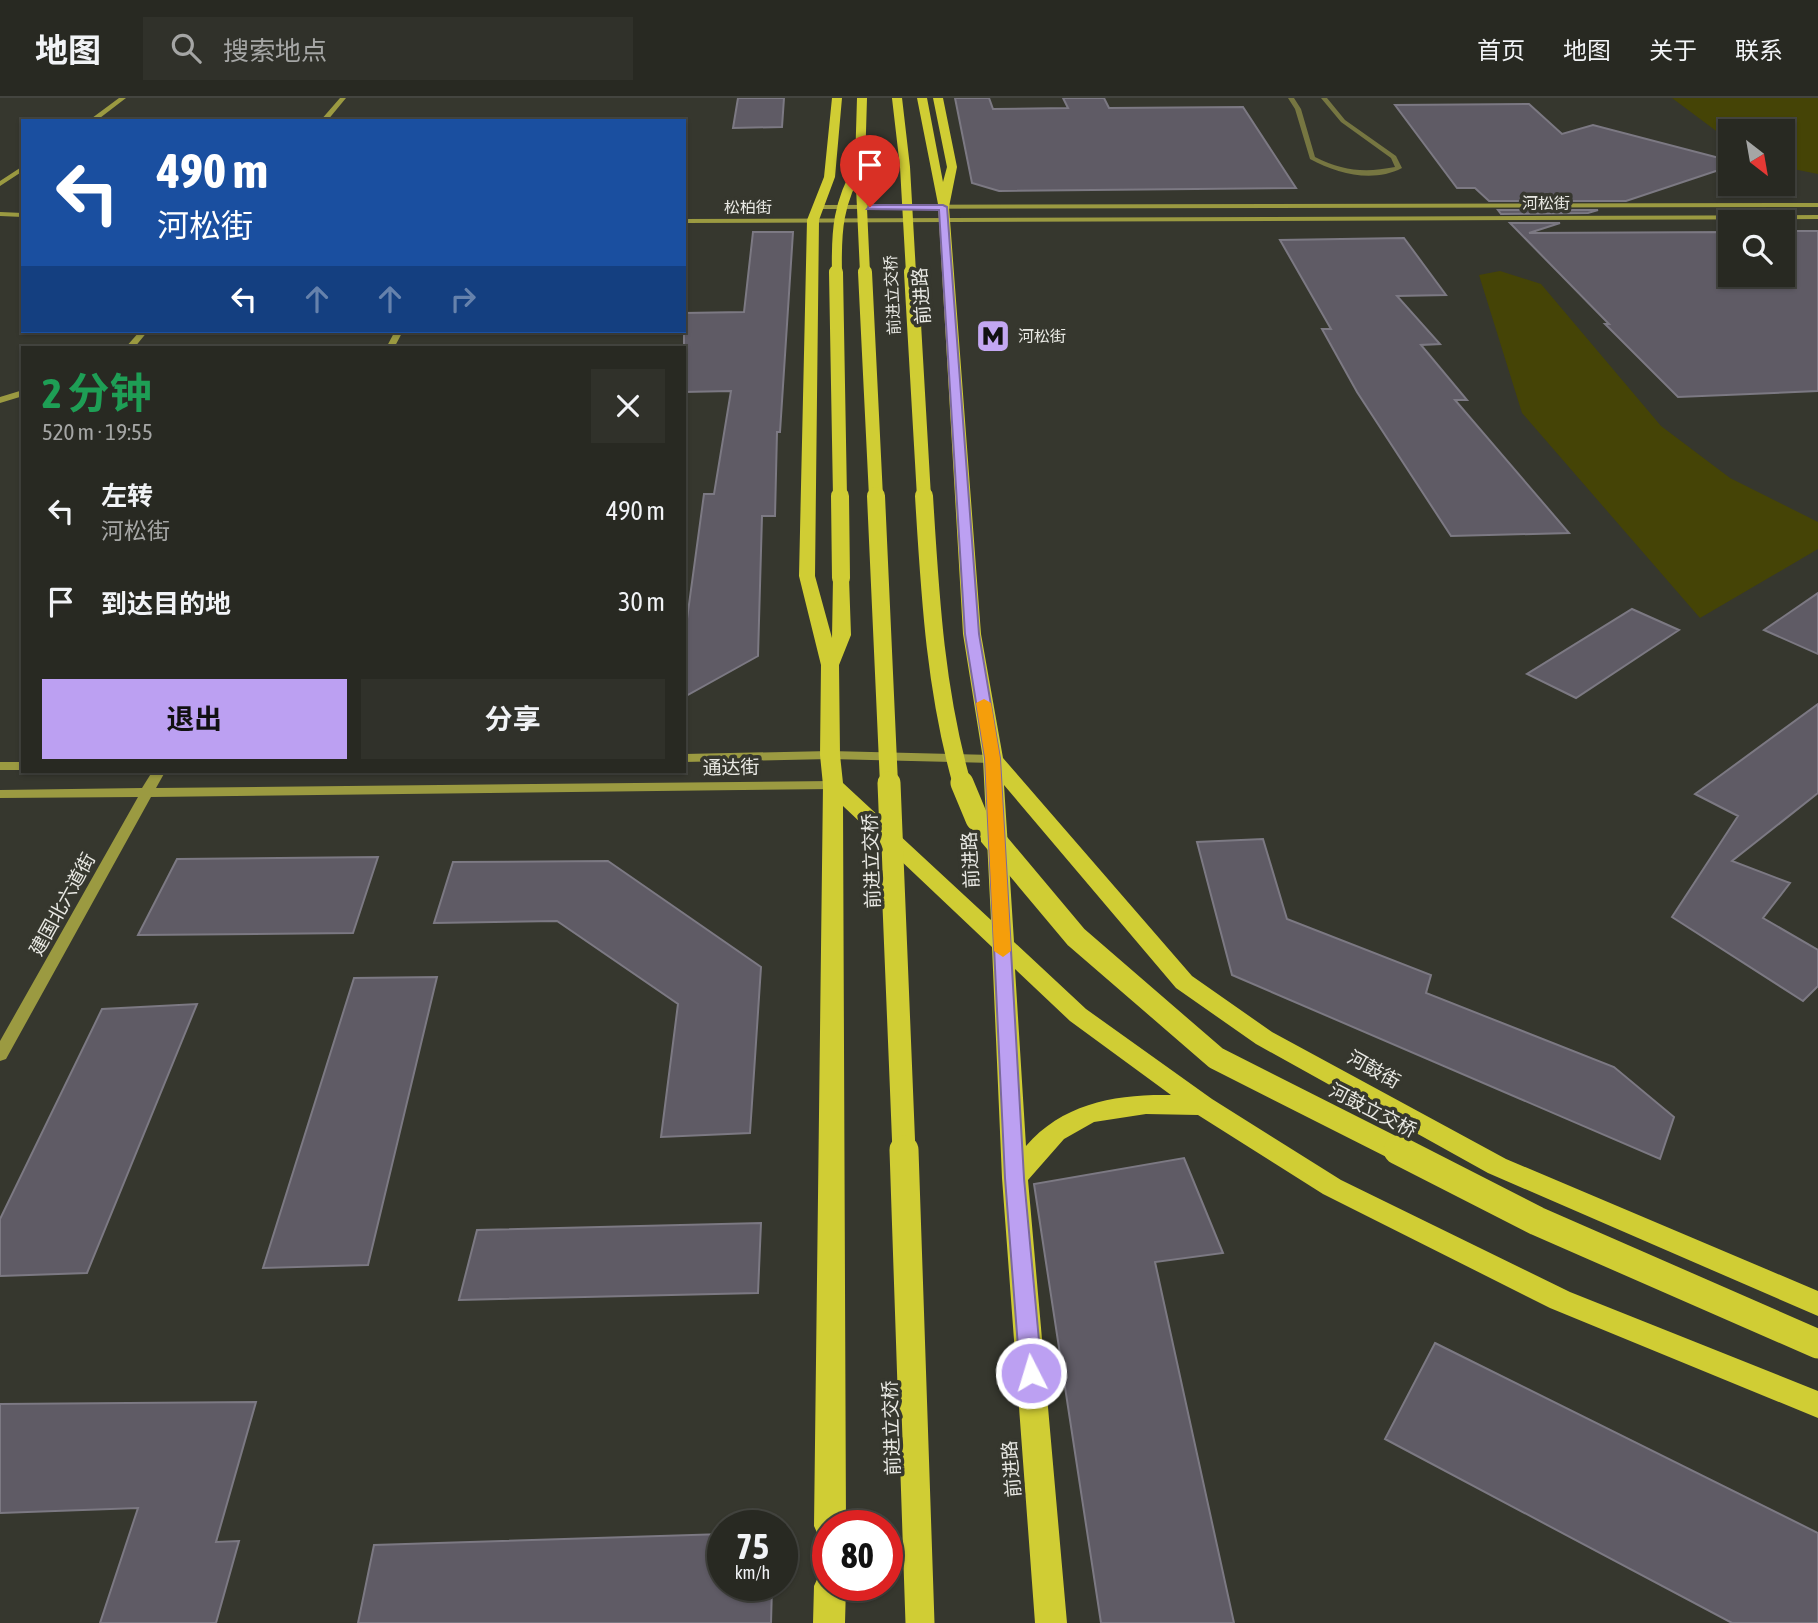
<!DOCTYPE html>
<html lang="zh">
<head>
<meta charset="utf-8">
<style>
  :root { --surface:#282922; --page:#30312a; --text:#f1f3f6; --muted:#a5a6a5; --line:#444540; --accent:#bca0f2 }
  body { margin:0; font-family:"Asap Condensed","Noto Sans SC",sans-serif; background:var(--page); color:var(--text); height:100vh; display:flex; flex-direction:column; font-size:26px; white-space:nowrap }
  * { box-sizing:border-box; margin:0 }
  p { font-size:23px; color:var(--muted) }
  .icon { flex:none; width:38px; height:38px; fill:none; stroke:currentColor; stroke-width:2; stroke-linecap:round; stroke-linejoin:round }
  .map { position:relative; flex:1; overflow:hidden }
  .side { position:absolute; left:21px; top:248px; width:665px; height:427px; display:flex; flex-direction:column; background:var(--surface); border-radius:0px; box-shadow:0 2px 5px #0004,0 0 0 2px var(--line) }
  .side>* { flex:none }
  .top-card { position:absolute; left:21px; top:21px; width:665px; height:214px; border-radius:0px; box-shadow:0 2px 5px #0004,0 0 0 2px var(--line); background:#1a4fa0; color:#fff; overflow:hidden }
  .needle { width:46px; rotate:149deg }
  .fabs { position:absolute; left:1718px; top:21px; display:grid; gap:14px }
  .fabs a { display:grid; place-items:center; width:77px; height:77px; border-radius:0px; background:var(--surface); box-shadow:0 2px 5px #0004,0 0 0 2px var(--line); font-size:35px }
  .speed { position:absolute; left:707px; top:1412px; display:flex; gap:14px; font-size:35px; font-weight:700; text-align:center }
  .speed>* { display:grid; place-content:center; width:91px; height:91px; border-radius:50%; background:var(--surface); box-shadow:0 2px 5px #0004,0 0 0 2px var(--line); line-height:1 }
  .speed small { font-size:18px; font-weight:400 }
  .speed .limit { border:10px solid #d22; background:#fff; color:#111 }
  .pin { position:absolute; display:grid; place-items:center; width:60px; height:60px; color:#fff; margin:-72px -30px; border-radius:50% 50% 50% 0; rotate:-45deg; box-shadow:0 0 7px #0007 }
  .pin .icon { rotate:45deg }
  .me { position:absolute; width:77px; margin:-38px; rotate:355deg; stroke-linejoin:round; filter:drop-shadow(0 0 5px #0008) }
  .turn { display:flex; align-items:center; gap:24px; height:147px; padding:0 21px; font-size:32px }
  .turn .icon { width:91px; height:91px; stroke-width:2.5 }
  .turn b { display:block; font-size:49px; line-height:60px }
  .lanes { display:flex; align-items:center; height:66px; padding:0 21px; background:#0003; justify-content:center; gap:35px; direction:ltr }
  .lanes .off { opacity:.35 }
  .round { display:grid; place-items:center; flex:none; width:74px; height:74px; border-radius:0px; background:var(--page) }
  .summary { display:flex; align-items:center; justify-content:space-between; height:119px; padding:0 21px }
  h1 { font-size:42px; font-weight:700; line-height:52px; color:#1e9e55 }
  .button { display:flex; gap:14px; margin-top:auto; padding:14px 21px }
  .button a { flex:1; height:80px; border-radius:0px; background:var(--accent); color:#111; font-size:28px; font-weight:700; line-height:80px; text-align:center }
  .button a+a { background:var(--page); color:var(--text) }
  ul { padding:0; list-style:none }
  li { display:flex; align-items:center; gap:21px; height:91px; padding:0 21px }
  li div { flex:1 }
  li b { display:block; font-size:26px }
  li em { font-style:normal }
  header { display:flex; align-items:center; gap:42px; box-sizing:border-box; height:98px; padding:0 35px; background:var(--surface); border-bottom:2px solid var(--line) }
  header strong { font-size:33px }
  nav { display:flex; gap:38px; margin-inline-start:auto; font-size:24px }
  .search { width:490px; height:63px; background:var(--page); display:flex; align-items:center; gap:18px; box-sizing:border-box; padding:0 24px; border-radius:0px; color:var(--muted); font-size:26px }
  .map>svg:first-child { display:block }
</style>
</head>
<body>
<header>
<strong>地图</strong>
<div class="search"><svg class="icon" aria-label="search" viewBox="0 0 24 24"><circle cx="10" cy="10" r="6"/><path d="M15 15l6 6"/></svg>搜索地点</div>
<nav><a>首页</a><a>地图</a><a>关于</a><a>联系</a></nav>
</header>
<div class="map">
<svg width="1818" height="1525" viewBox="0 0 1818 1525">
  <rect width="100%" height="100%" fill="#36372e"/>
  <path fill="#454406" d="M1672,0H1818V76L1783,69V33H1731V44Z
    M1500,173L1541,186L1661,328L1730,380L1818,424V451L1700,520L1522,315L1479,177Z"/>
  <path fill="#5f5b65" stroke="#7c7983" stroke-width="2" d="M738,0H784L782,29L733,30Z
    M955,0H989L993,11L1068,10L1063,0H1104L1109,10L1243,9L1296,90L999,93L972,85Z
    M1529,6L1562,36L1593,27L1731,63V68L1626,103H1489L1475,90H1457L1395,7Z
    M1498,112H1598L1588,115L1501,116Z
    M1510,125H1560L1529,135L1731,134V177H1783V133H1818V293L1678,299L1605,226H1609Z
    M753,134H793L780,334H777L775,418H762L758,558L684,599V543L704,396H714L731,293L684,294V215L744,214Z
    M1404,140L1446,197L1397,198L1440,246L1421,247L1467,302H1455L1569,435L1451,438L1357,294L1322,231H1331L1280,142Z
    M1818,495V556L1764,532Z
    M1632,511L1679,532L1576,600L1527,576Z
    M1818,606V695L1732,763L1790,785L1763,820L1818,852V888L1803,903L1672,819L1738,718L1695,696Z
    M1263,741L1287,821L1431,877L1426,895L1614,969L1674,1019L1660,1061L1232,877L1197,744Z
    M378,759L353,835L138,837L177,761Z
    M608,763L761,869L750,1035L661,1039L678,906L557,823L434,825L453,764Z
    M437,879L368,1167L263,1170L354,880Z
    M197,906L87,1175L0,1178V1121L102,911Z
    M1184,1060L1223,1155L1155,1164L1234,1525H1101L1034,1086Z
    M761,1125L758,1195L459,1202L477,1132Z
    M1435,1245L1818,1435V1525H1732L1385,1341Z
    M256,1304L216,1444L239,1443L216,1525H100L138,1410L0,1415V1306Z
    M723,1436V1488H772L771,1525H358L374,1447Z"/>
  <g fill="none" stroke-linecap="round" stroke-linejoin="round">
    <path fill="#767641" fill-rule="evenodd" d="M1288,0H1294L1301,11L1315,59C1343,73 1365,75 1395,69L1391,60L1341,24L1321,0H1327L1345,22L1396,58L1402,70C1373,85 1338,76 1310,61L1295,11Z"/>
    <path fill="#9b9a41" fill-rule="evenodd" d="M119,0H126L96,23H88Z
      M340,0H346L327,23H320Z
      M23,68V73L0,88V83Z
      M1818,105V109L821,111L817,109L821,107Z
      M0,114L23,115V119L0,118Z
      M1818,117V121L684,125V121Z
      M140,233H148L134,250H125Z
      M395,233H403L394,250H386Z
      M23,292V298L0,305V299Z
      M830,653L993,657L999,661L993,665L830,661L684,664V656Z
      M0,664H23V672H0Z
      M152,674H165L156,690L833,683L840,687L833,691L151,699L6,961L0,963V943L138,699L0,700V692L142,690Z"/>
    <path fill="#d0cd34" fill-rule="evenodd" d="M832,0H842L835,79L819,122L815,478L832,540L833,480L841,475L849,480L851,537L839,567L840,657L843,685L991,822L983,661L963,536L938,106L917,0H927L943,84L947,69L933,0H943L957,69L949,109L981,536L1003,660L1192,878L1272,934L1506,1061L1818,1193V1218L1488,1075L1256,946L1176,890L1004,687L1014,844L1086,911L1212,1001L1341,1082L1570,1194L1818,1293V1320L1550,1210L1323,1096L1198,1017L1146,1016L1094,1024L1064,1041L1028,1082L1067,1525H1035L1002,1080L992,849L843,708L846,1428H828V1442L819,1439L814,1428L823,687L820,657L821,567L799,478L807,122L824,79ZM1015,871L1070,923L1171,997C1116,996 1063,1005 1026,1048Z
      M828,1473V1488H846L845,1525H813L814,1488L819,1477Z"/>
    <path stroke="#d0cd34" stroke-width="10" d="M862,0L860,67L865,175
      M897,0L905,69L911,175
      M837,175C836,132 838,105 860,67"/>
    <path stroke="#d0cd34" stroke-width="14" d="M836,174L840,399
      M865,174L876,399
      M911,174L924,399"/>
    <path stroke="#d0cd34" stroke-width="18" d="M840,398L841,480
      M876,398L889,686
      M924,398C930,496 935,591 962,686"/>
    <path stroke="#d0cd34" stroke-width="23" d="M889,685L904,1054
      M962,685L977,721L1076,839L1216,960L1402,1054"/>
    <path stroke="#d0cd34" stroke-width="29" d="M904,1052L920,1525
      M1398,1052L1537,1123L1818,1246"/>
  </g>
  <path fill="#bca0f2" stroke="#7a689d" stroke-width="2" d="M870,107H943L947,109L979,536L1000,660L1024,1080L1042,1275L1038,1282L1031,1285L1023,1282L1020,1275L1005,1080L985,660L965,536L939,112L867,111Z"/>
  <path fill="#f59e0b" d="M984,601L991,605L1000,660L1011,853L1003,859L994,853L985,660L976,605Z"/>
  <defs>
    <g id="metro-square" transform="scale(1.75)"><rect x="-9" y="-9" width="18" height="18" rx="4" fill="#c3a7f2" stroke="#36372e"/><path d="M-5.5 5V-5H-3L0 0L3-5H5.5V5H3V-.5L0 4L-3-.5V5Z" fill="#111"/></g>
  </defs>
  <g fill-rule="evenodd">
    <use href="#metro-square" x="993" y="238"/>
  </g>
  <g text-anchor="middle" stroke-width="7" stroke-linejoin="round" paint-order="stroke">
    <g font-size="16" fill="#e8e8e3" stroke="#36372e">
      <text x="1546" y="111">河松街</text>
      <text x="748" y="115">松柏街</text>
      <text transform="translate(892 197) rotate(-93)" y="6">前进立交桥</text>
    </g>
    <g font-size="16" fill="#e8e8e3" stroke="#36372e" text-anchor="start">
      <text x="1018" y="244">河松街</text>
    </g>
    <g font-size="19" fill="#e8e8e3" stroke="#36372e">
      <text transform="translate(921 198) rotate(-94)" y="7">前进路</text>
      <text transform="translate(731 669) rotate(-1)" y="7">通达街</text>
      <text transform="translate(970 762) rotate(-93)" y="7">前进路</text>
      <text transform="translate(871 763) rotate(-92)" y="7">前进立交桥</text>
      <text transform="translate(62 806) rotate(-61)" y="7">建国北六道街</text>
      <text transform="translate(1374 971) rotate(29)" y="7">河鼓街</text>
      <text transform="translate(1373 1012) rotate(27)" y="7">河鼓立交桥</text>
      <text transform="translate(891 1330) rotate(-92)" y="7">前进立交桥</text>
      <text transform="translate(1011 1371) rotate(-95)" y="7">前进路</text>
    </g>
  </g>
</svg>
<div class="fabs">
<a><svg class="needle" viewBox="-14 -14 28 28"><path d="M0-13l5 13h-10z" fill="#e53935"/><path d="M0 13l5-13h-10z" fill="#a5a6a5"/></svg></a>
<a><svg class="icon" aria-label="search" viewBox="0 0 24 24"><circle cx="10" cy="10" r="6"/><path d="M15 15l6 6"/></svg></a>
</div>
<div class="speed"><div>75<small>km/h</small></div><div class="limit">80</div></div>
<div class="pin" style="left:870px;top:109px;background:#d93025"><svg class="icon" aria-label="arrive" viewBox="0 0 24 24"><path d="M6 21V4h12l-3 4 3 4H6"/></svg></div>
<svg class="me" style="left:1031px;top:1275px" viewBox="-20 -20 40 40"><circle r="17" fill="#bca0f2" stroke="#fff" stroke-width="3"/><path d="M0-11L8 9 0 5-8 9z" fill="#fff"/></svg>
<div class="top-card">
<div class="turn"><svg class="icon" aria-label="left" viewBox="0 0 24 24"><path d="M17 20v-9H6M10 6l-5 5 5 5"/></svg><div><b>490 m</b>河松街</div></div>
<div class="lanes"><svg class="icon" aria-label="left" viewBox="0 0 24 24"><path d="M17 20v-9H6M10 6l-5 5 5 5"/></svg><svg class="icon off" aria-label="ahead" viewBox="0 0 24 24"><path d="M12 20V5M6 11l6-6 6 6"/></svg><svg class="icon off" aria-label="ahead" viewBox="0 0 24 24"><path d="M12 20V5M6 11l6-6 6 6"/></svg><svg class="icon off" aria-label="right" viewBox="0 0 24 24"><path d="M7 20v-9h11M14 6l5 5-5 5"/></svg></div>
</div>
<section class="side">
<div class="summary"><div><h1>2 分钟</h1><p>520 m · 19:55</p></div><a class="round"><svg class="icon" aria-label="close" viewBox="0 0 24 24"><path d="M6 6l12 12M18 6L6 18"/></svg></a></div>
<ul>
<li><svg class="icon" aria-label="left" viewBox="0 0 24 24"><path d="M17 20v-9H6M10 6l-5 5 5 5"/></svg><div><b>左转</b><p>河松街</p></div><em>490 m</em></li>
<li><svg class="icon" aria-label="arrive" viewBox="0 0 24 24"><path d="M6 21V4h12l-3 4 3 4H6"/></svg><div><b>到达目的地</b></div><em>30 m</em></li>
</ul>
<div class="button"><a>退出</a><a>分享</a></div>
</section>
</div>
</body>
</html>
